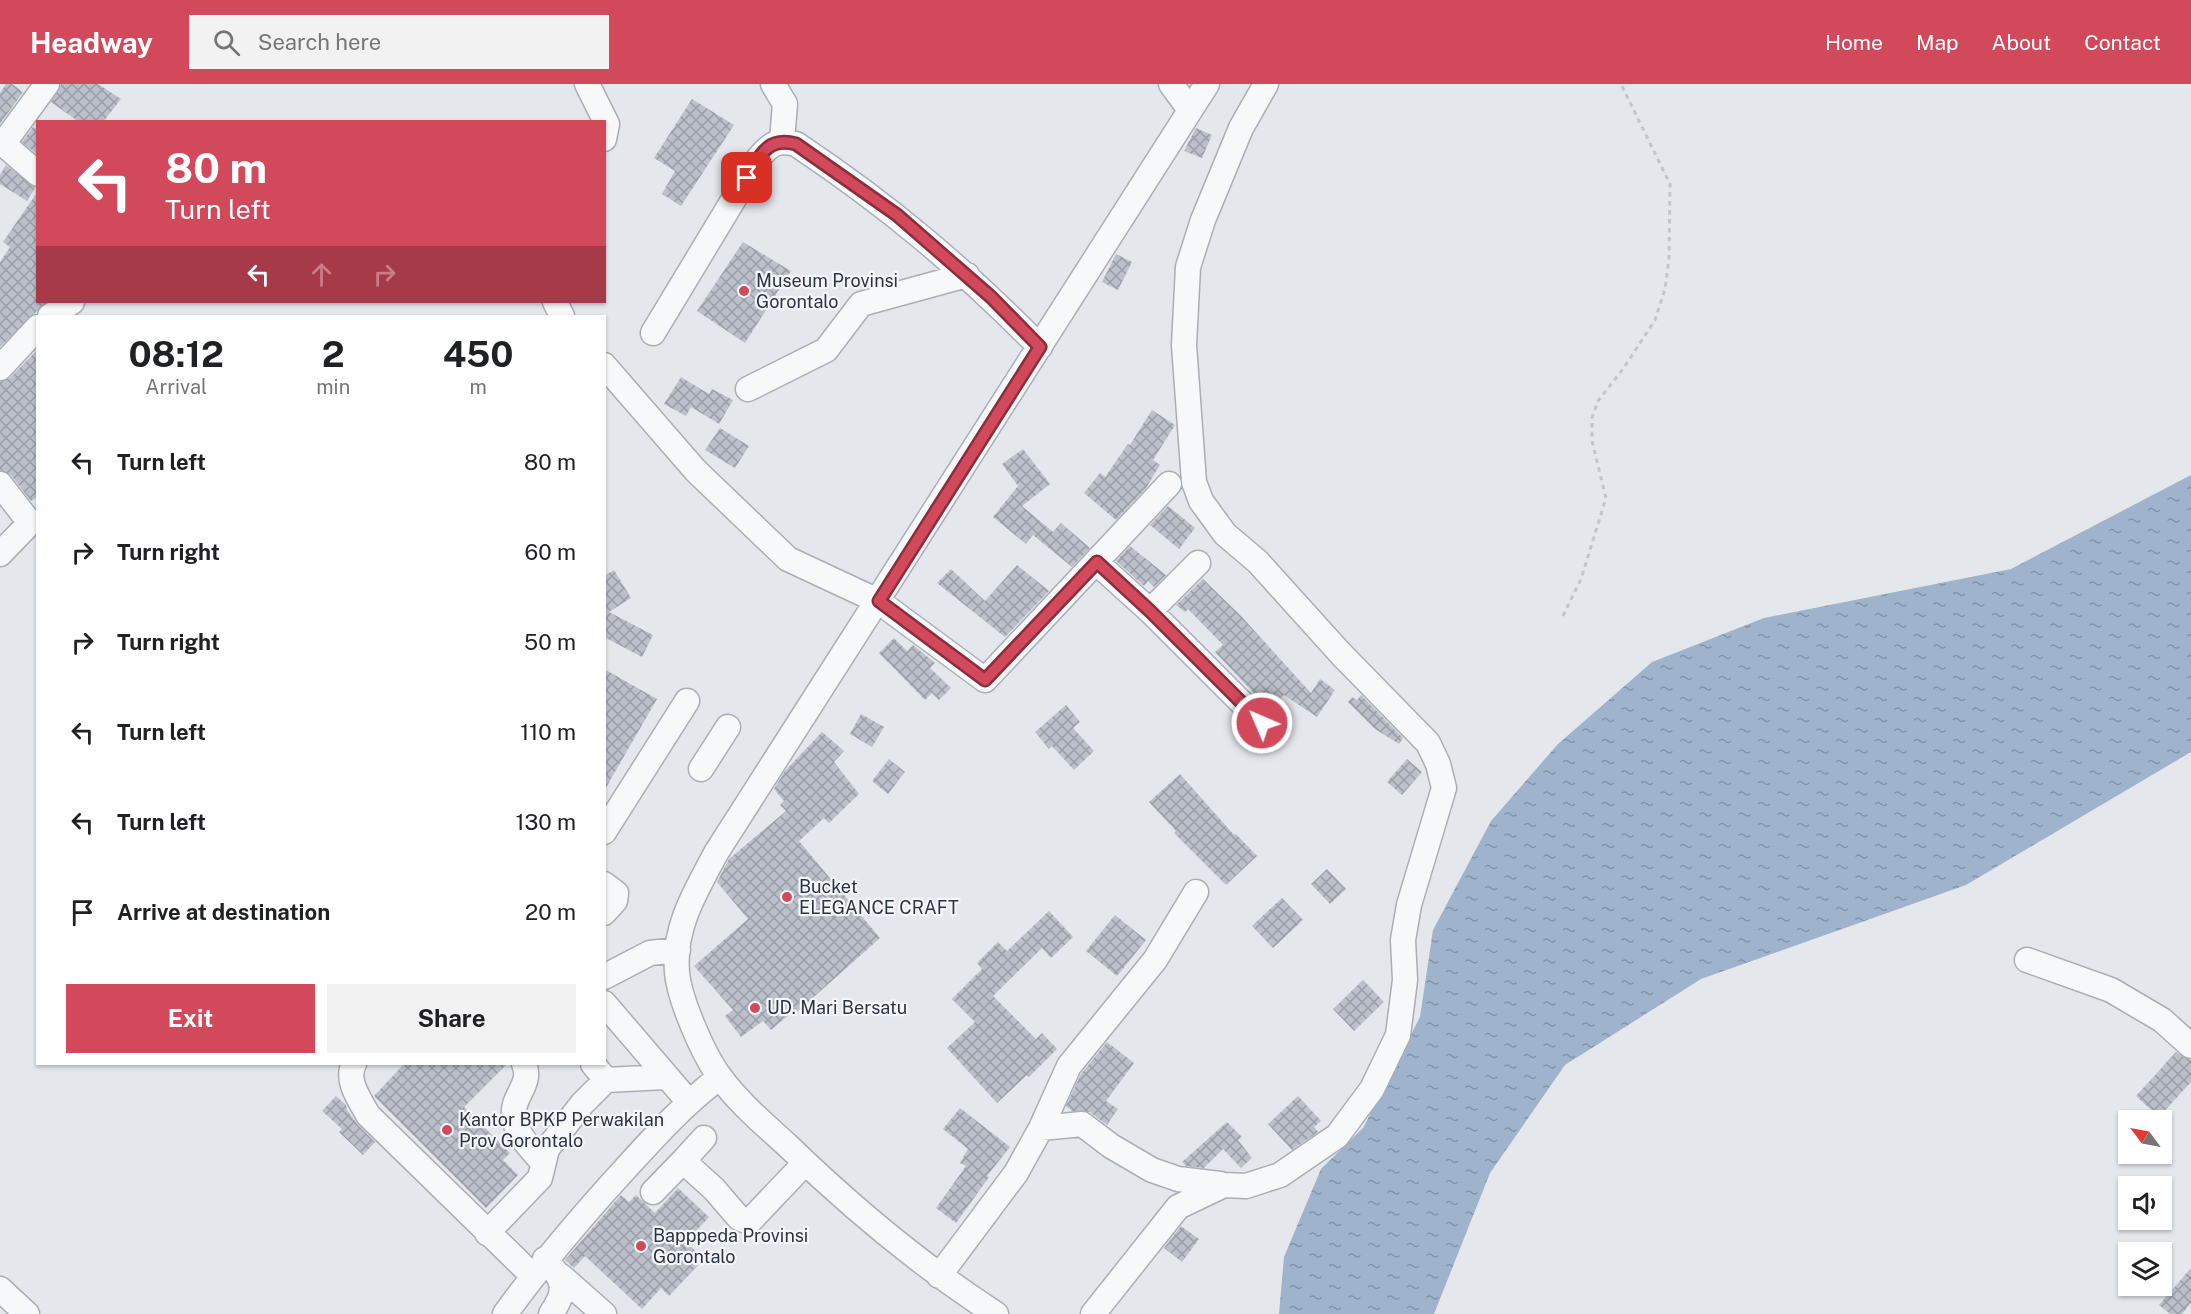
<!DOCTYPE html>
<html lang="en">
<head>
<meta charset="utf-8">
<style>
  :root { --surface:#fff; --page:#f2f2f2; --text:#202124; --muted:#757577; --accent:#d1495b }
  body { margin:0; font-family:"Public Sans",sans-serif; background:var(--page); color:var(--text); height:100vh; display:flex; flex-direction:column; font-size:22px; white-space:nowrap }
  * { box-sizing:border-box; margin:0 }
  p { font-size:20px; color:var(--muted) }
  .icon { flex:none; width:33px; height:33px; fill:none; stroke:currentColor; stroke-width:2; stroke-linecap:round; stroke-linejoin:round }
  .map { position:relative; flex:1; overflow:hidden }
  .drawer { position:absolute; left:36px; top:231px; width:570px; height:750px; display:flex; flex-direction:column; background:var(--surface); border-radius:0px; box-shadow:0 2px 4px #0004 }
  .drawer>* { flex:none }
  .banner { position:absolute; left:36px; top:36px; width:570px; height:183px; border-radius:0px; box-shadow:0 2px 4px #0004; background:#d1495b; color:#fff; overflow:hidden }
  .needle { width:39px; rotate:302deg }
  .buttons { position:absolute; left:2118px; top:1026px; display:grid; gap:12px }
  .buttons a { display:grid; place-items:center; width:54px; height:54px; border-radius:0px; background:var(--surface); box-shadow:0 2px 4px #0004; font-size:30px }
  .pin { position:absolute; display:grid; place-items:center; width:51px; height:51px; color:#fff; margin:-26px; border-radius:12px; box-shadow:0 3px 9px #0006 }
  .me { position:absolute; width:66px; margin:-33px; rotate:315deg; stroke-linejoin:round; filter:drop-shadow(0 0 4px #0008) }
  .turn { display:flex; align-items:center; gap:21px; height:126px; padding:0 30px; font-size:27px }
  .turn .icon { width:78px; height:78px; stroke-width:2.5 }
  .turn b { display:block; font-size:42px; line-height:51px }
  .lanes { display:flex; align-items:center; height:57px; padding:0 30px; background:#0003; justify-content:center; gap:30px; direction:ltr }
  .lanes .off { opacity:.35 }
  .eta { display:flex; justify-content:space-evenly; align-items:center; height:102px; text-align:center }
  .eta b { font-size:36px; font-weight:700; line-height:42px }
  .action { display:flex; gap:12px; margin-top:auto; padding:12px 30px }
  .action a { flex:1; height:69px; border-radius:0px; background:var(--accent); color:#fff; font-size:24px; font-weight:700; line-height:69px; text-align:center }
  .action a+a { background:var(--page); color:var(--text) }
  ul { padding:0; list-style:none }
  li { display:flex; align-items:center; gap:18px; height:90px; padding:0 30px }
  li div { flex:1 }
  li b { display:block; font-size:22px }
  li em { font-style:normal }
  header { display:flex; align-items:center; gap:36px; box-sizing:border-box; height:84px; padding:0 30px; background:var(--accent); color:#fff }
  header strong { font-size:28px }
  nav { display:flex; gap:33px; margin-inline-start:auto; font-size:21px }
  .search { width:420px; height:54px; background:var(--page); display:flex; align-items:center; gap:15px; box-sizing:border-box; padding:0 21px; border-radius:0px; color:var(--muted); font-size:22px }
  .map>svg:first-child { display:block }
</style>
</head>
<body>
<header>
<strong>Headway</strong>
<div class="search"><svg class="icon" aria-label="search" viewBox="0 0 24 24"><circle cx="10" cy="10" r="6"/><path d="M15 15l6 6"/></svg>Search here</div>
<nav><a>Home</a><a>Map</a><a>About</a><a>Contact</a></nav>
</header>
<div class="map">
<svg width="2191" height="1230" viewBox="0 0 2191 1230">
  <defs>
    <pattern id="water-ripples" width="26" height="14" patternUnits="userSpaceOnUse" patternTransform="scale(1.5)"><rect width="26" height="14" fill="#9fb4cc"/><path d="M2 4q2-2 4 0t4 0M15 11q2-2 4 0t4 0" fill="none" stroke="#8293a7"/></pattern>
    <pattern id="building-cross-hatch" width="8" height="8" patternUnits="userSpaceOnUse" patternTransform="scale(1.5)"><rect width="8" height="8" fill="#bbc0ca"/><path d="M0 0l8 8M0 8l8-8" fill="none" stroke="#989da6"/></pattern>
  </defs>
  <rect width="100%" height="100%" fill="#e4e7ec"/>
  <path fill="url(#water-ripples)" d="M2191,391V668L1966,801L1701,895L1565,981L1490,1089L1434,1230H1279L1284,1173L1321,1085L1363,1044L1420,933L1433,846L1491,737L1558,660L1652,578L1764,534L2011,485Z"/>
  <path fill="url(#building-cross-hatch)" d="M6,0H12L23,8L0,40V9Z
    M61,0H98L121,15L103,38H79L51,18Z
    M692,15L734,41L681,122L662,110L675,87L654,74Z
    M33,43L38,46V71L22,58Z
    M1196,44L1212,51L1202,74L1184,67Z
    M6,81L35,104L27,117L0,100V91Z
    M38,107V218H46L0,263V178L10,163L3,158Z
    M743,158L791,187L745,259L697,227Z
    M1116,170L1132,178L1118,206L1102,198Z
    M38,265V412L31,417L11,391L0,386V298L10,294Z
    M681,293L709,310L712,305L733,316L719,340L691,323L686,332L664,320Z
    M1152,326L1175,341L1153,376L1160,381L1146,404L1116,436L1084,409L1100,389L1105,393L1128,360L1130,361Z
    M720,344L749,362L735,384L705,366Z
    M1023,365L1050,400L1022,422L1053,448L1061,439L1090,464L1072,483L1033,451L1026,460L993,433L1018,402L1002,380Z
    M1168,422L1195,444L1179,465L1150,441Z
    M1130,462L1166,491L1154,503L1148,497L1144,502L1116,477Z
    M1017,481L1049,507L1005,553L937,499L951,485L985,517Z
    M614,486L631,514L609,528L653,551L642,573L604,553V492Z
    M1203,495L1241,532L1311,609L1320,595L1335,606L1317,633L1284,611L1269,625L1215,568L1223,561L1188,525L1185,528L1176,521Z
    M894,554L907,567L913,561L935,579L930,584L951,604L939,616L932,609L925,616L879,569Z
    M604,585L657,615L604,707Z
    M1361,611L1403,654L1399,660L1375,645L1348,618L1352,613L1357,616Z
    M1066,621L1080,638L1073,644L1094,667L1074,686L1052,662L1049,665L1035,648Z
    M861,630L884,643L872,663L850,650Z
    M822,648L844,667L834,678L859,710L829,739L824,734L799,757L880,854L797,928L795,926L771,946L763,937L741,953L725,932L733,926L694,882L748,835L717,798L729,775L786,727L780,721L784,717L774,705L785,687Z
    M889,675L905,688L888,710L872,697Z
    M1407,675L1422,688L1402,711L1387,698Z
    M1180,690L1234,751L1236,750L1257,772L1226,801L1174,749L1176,747L1149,718Z
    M1327,785L1346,805L1330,820L1311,800Z
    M1282,814L1303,836L1273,864L1252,842Z
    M1049,827L1073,853L1051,874L1042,864L993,912L1036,955L1042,949L1057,965L1029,993L1027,991L997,1019L947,964L975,938L952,915L982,885L977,879L998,858L1007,867Z
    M1115,831L1146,856L1117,892L1086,867Z
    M1363,896L1384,918L1354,947L1333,925Z
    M1107,958L1134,979L1106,1017L1118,1025L1107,1041L1090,1028L1072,1027L1066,1022L1081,990Z
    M2176,968L2191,976V998L2159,1033L2136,1012Z
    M404,980H507L464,1023L510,1069L503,1076L518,1091L486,1124L374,1012Z
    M336,1012L346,1021L347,1026L358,1041L375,1058L363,1071L339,1048L342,1045L322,1027Z
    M1298,1012L1321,1037L1314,1043L1318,1048L1292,1066L1268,1040Z
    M960,1024L1010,1063L987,1092L989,1093L956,1139L936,1124L966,1082L960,1079L968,1065L943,1045Z
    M1227,1038L1242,1053L1238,1056L1252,1074L1241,1084L1223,1065L1204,1084L1186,1082L1182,1078Z
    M678,1104L709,1133L686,1158L704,1175L669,1212L661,1204L642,1225L585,1172L574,1184L565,1176L621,1111L629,1118L636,1111L655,1129Z
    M1181,1142L1199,1155L1182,1178L1164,1164Z
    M2191,1184V1219L2182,1230H2170L2159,1221Z"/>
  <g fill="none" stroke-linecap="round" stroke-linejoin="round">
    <g stroke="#a9aeb7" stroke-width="27">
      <path id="minor" d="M587,0L607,40L604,55
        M773,0L785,20L782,56
        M1171,0L1190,26
        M0,57L38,90
        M3,60L47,0
        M555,218L562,232
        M50,232L72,218
        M653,249L758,75C770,60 777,55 796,60C889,122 961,183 1040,263
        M604,281L696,387L788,475L878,517L985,596L1169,400
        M0,284L38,243
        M748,305L826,266L861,220L967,191
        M0,400L30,439L0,470
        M1097,479L1150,527L1198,479
        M1150,527L1262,639
        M701,685L728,643
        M604,748L687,617
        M604,800L616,809L615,817L604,829
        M2027,876L2111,906L2162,936L2191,962
        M604,893L650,869L678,866
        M604,919L688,1017
        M354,980C345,996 360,1016 368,1031L533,1192
        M524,980C533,1000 511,1013 514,1032C516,1052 532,1065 543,1079
        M593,980L606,996L665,993
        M1041,1044L1082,1040L1111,1062L1152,1086L1178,1095L1220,1100
        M683,1077L704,1054
        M653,1108L683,1077L714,1105L739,1134L749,1138L805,1079
        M487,1149L540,1094L547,1065L582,1020L606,996
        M545,1175C564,1196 568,1205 551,1230
        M561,1192L604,1230
        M939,1192L1016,1089L1041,1044L1069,982L1155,876L1196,808
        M0,1205L27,1230
        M505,1230C542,1179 582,1132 625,1085C655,1052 684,1020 720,993
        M996,1230C920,1181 852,1124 787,1061C764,1040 738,1018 720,993C704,972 679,915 677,888C673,843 696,807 716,769L1207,0
        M1093,1230L1178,1123L1224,1101L1246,1102L1280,1091L1337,1052L1372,1005L1398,951L1405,896L1403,856L1409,821L1444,704L1438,680L1428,659L1341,570L1258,478L1225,450L1201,417L1194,398L1184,261L1188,183L1203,136L1241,44L1266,0"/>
    </g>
    <path stroke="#c2c5cb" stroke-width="3" stroke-dasharray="4.5 4.5" stroke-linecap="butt" d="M1563,532L1581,495L1606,414L1592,357V334L1598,317L1623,285L1655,236L1665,205L1669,174L1670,100L1621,0"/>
    <use href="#minor" stroke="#f7f8fa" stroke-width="24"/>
  </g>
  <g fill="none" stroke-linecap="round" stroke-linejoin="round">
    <g stroke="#882f3b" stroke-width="15">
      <path id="route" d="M747,94C760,72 767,52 796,60L897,131L991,213L1040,263L879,517L985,596L1097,478L1150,527L1262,639"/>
    </g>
    <use href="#route" stroke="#d1495b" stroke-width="10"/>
  </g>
  <g fill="#d1495b" stroke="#f4f6f9" stroke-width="2">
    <circle cx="744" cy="207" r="6"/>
    <circle cx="787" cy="813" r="6"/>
    <circle cx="755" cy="924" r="6"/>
    <circle cx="447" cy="1046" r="6"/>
    <circle cx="641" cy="1162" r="6"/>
  </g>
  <g text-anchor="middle" stroke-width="4.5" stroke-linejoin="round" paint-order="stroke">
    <g font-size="18" fill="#2b3445" stroke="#f4f6f9" text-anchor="start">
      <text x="756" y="203">Museum Provinsi<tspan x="756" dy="21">Gorontalo</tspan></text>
      <text x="799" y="809">Bucket<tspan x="799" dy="21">ELEGANCE CRAFT</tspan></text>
      <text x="767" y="930">UD. Mari Bersatu</text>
      <text x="459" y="1042">Kantor BPKP Perwakilan<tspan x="459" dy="21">Prov Gorontalo</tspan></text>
      <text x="653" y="1158">Bapppeda Provinsi<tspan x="653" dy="21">Gorontalo</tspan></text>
    </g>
  </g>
</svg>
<div class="buttons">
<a><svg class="needle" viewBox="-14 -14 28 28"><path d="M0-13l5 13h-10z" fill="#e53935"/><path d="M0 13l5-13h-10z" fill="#757577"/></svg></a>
<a><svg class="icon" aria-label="sound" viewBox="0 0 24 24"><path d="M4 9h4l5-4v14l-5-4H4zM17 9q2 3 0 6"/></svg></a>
<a><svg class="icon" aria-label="layers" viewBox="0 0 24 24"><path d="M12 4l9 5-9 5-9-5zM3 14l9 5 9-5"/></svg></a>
</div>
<div class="pin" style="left:747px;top:94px;background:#d93025"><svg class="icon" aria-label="arrive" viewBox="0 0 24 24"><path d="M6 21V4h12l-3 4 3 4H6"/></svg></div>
<svg class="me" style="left:1262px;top:639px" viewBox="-20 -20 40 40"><circle r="17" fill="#d1495b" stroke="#fff" stroke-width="3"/><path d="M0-11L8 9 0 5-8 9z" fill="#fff"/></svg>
<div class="banner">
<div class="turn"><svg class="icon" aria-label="left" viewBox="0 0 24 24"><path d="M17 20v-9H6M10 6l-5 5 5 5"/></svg><div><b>80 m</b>Turn left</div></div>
<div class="lanes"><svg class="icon" aria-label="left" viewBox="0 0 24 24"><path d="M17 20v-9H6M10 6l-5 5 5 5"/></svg><svg class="icon off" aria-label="ahead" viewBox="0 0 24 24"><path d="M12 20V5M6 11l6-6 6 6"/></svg><svg class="icon off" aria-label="right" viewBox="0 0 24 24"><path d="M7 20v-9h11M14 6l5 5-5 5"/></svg></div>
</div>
<section class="drawer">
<div class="eta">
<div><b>08:12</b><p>Arrival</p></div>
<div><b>2</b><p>min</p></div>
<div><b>450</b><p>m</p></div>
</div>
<ul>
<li><svg class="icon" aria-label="left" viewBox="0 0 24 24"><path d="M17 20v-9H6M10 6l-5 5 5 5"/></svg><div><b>Turn left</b></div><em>80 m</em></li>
<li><svg class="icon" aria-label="right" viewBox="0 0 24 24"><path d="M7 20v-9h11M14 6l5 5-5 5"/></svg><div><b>Turn right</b></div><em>60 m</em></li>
<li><svg class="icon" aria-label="right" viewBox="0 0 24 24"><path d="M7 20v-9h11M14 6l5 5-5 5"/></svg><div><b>Turn right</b></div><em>50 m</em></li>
<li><svg class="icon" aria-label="left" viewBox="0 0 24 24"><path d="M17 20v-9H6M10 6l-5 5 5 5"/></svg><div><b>Turn left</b></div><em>110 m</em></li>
<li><svg class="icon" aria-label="left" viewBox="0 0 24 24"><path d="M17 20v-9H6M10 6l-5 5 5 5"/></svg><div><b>Turn left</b></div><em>130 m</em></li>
<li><svg class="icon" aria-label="arrive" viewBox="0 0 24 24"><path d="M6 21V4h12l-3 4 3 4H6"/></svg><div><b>Arrive at destination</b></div><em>20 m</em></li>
</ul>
<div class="action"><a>Exit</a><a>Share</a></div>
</section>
</div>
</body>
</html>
